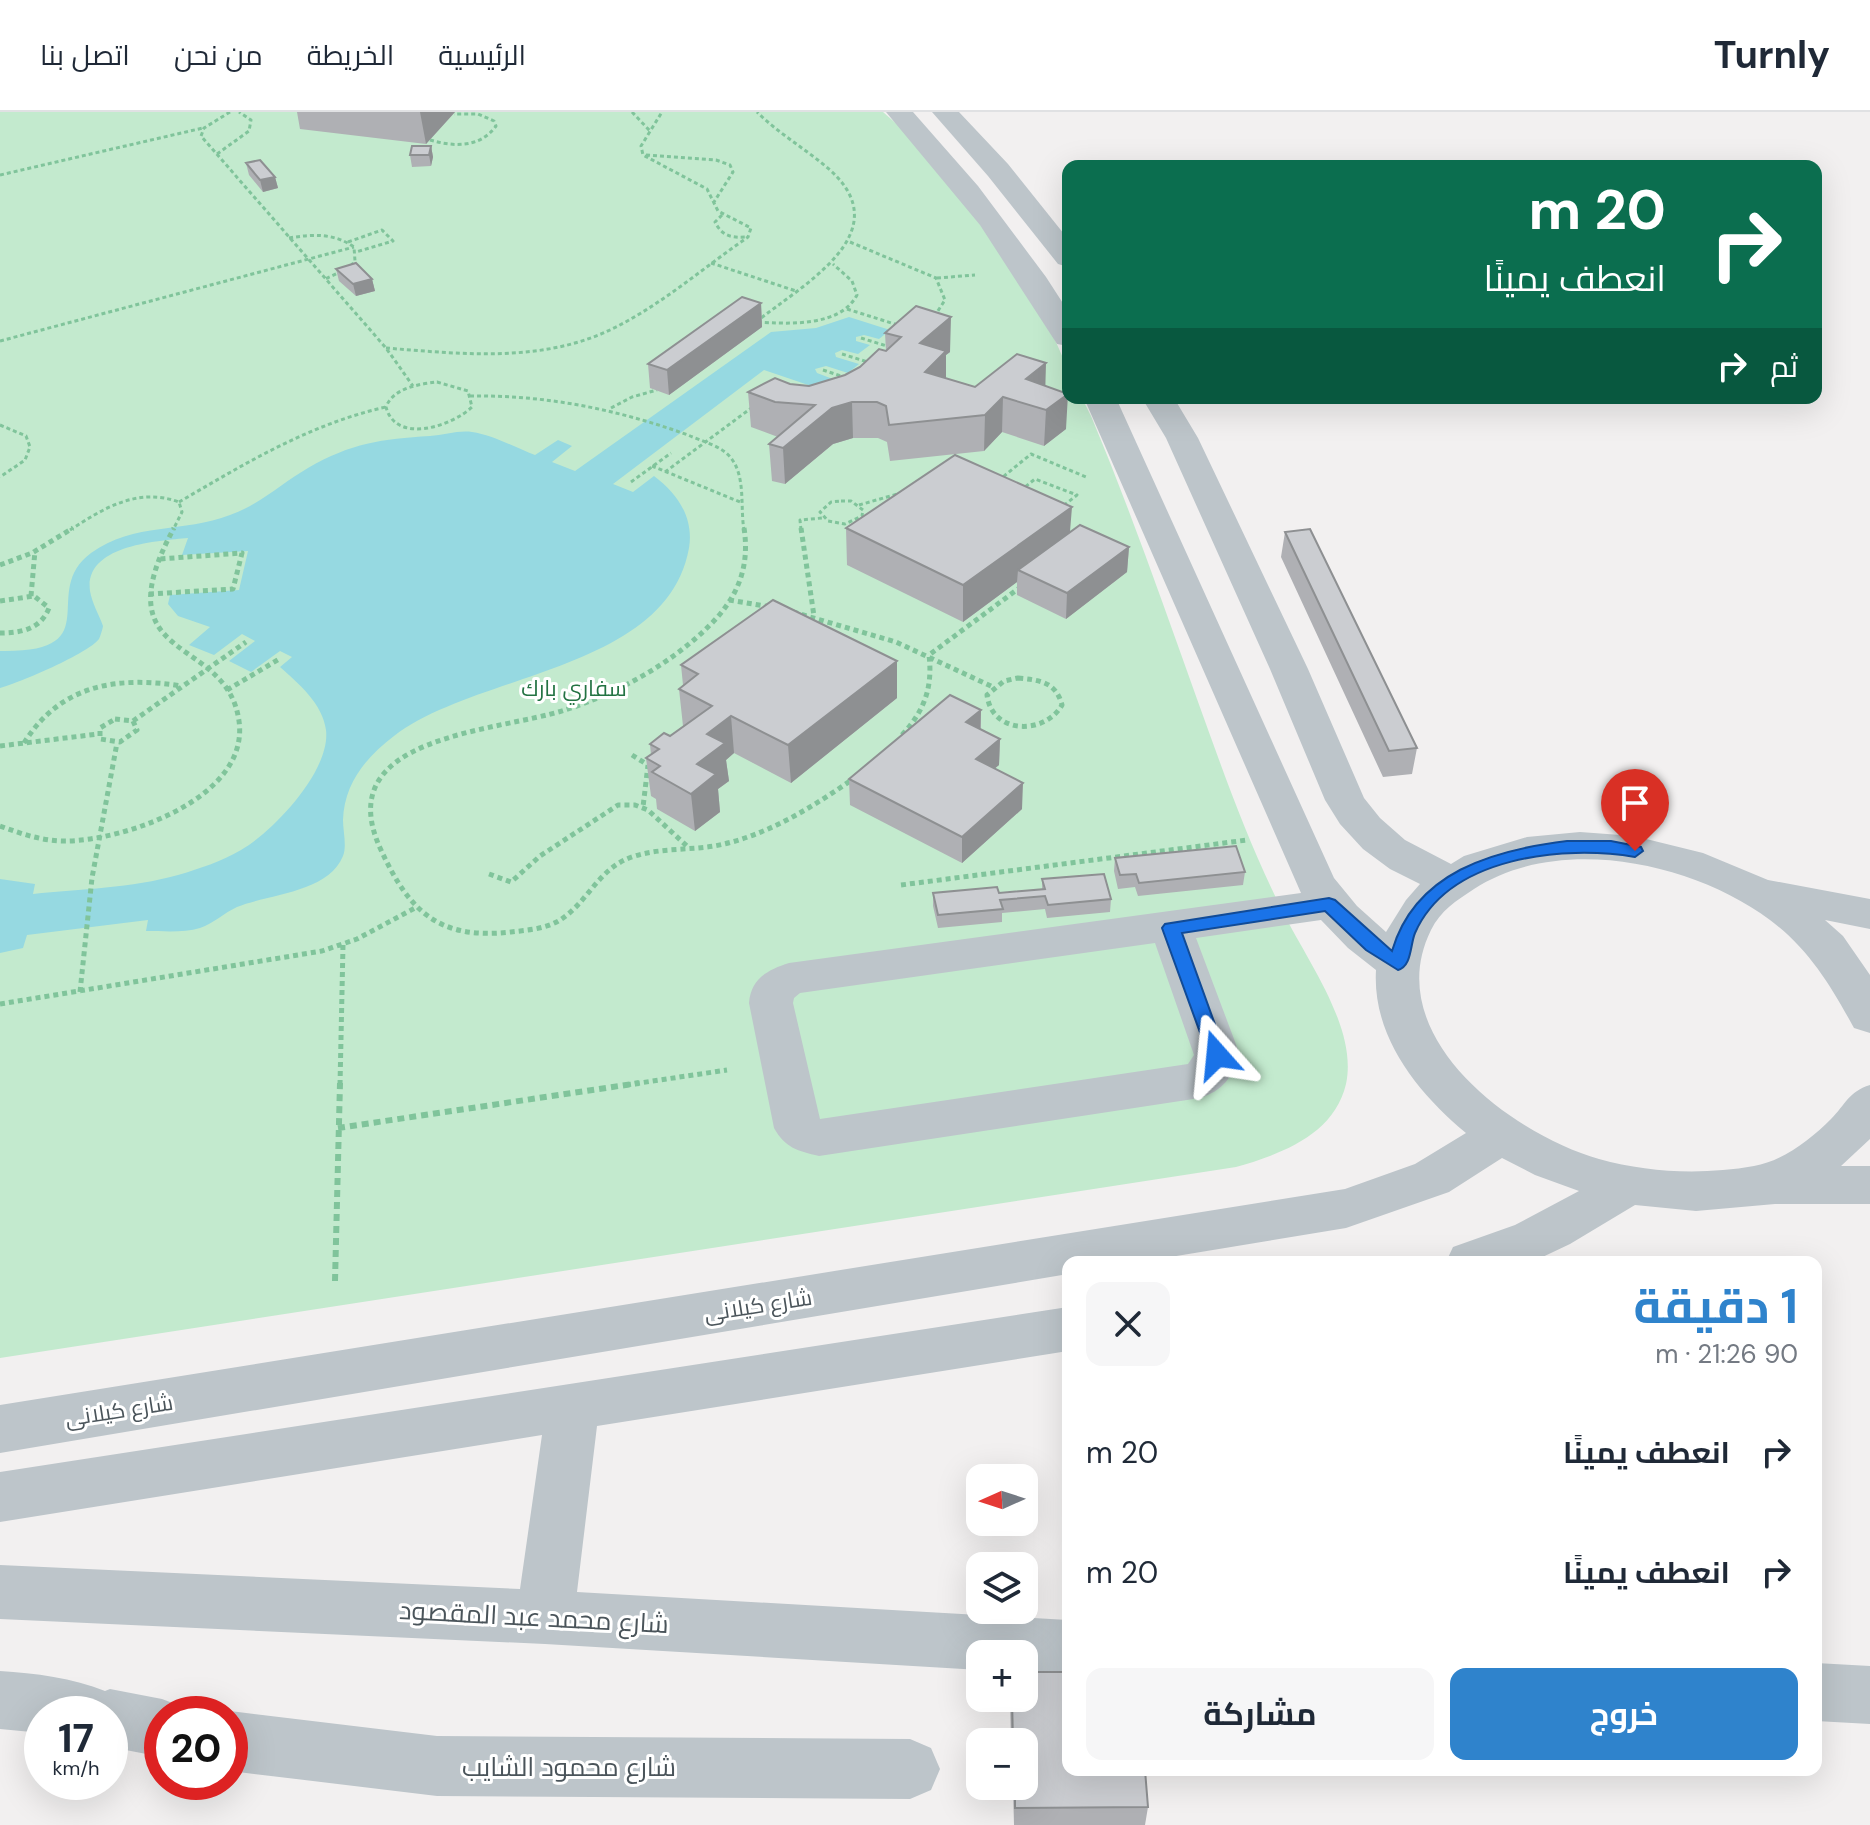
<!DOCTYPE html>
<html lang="ar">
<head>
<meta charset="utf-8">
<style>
  :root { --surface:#fff; --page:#f6f6f7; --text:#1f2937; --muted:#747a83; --line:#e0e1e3; --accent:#2f83cc }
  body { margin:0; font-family:"DM Sans",Cairo,sans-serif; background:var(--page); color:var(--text); direction:rtl; height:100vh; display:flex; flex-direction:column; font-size:30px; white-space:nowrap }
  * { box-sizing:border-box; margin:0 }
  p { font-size:26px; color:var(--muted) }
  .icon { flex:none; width:44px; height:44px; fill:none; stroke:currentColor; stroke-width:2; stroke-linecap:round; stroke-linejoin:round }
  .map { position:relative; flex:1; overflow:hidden; direction:ltr }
  .details { position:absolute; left:1062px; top:1144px; width:760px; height:520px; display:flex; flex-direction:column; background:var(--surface); border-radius:16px; box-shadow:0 8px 32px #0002; direction:rtl }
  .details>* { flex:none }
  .top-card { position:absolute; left:1062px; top:48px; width:760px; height:244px; border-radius:16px; box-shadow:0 8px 32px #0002; direction:rtl; background:#0b6e4f; color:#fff; overflow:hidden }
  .needle { width:52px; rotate:267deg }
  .buttons { position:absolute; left:966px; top:1352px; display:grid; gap:16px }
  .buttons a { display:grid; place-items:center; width:72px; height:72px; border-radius:16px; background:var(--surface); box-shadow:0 8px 32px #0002; font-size:40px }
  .speed { position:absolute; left:24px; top:1584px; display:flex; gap:16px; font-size:40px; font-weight:700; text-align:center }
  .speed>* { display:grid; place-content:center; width:104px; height:104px; border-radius:50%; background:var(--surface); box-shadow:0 8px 32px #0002; line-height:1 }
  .speed small { font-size:20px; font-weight:400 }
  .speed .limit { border:12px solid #d22; background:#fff; color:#111 }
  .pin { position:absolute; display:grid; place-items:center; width:68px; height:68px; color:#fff; margin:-82px -34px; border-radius:50% 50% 50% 0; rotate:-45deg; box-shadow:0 0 8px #0007 }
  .pin .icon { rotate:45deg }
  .me { position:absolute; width:88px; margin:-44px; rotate:342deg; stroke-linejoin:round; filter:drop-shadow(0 0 6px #0008) }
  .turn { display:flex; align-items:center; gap:28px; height:168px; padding:0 24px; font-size:36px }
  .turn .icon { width:104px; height:104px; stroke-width:2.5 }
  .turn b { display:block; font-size:56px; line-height:68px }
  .then { display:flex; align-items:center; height:76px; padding:0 24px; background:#0003; gap:16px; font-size:30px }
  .round { display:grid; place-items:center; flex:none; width:84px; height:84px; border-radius:16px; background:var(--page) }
  .overview { display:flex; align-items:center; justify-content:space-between; height:136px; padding:0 24px }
  h1 { font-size:48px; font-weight:700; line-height:60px; color:var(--accent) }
  .action { display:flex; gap:16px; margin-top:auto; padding:16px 24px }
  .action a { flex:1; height:92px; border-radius:16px; background:var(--accent); color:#fff; font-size:32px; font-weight:700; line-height:92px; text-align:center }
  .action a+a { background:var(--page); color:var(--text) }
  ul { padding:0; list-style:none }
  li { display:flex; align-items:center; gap:24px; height:120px; padding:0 24px }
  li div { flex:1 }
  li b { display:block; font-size:30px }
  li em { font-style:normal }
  header { display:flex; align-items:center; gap:48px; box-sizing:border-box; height:112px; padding:0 40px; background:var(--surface); border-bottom:2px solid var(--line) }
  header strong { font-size:38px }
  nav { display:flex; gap:44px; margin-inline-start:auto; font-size:28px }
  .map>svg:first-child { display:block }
</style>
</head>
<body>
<header>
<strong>Turnly</strong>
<nav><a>الرئيسية</a><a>الخريطة</a><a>من نحن</a><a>اتصل بنا</a></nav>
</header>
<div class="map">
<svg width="1870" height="1713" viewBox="0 0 1870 1713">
  <rect width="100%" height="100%" fill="#f2f0f0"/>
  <path fill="#c3eace" d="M0,0H883L899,14C957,83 1035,170 1067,256C1070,264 1068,276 1068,286H1082L1091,304C1130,397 1163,492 1197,587C1223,659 1248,731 1283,800C1307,849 1358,916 1346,972C1334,1023 1281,1042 1236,1055L0,1246Z"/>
  <path fill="#96d9e1" d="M849,205L890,218L879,227L864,223L856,225V229L870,233L858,242L842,238L835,241L836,245L859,252L848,261L826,254L815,257L817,261L838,269L826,279L764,258L613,372L633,380L654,364C678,382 694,406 689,436C667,559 477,560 394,624C366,645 344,672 343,708C343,719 347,734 343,744C328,781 268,782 237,795C224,801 214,811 200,816C184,821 163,819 146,819L148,808L27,823L23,836L0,841V767L35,772L33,782C80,777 132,776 178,763C199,757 222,749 241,738C274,719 331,658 326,618C323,592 298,571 280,555L292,545L280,539L251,560L229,549L255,529L242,522L214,543L189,533L210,515L178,504L168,492L170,483L239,478L248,439L182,443L188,426C157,429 84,433 90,479C92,491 99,503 103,514C103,516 100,525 99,527C89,541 19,571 0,576V539C111,541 38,480 91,441C134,410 184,421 230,403C259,393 282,371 308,356C351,331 382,327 430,324C444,323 459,318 472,320C493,323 516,336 535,343L558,328L572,334L552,350L575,359L771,220L816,216Z"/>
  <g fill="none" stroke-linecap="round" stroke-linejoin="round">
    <path stroke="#80c49b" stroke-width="3" stroke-dasharray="4 3" stroke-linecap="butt" d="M230,0L204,16L201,24L386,236L413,274
      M632,0L650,19
      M430,28C454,35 480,36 496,14L494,9L478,2H454
      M217,42L249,19L251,8L239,0
      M646,43L716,48L730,53L733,60L714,90
      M0,63L203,16
      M722,103L715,110C722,124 731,126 746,125
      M289,126C313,122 334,121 354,135L355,149L349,156L325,167
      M348,130L382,118L393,129L356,140
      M850,130L936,166L945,188L934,205
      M711,151L796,179
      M937,166L975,163
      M847,197L901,214
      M756,210C802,173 900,121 830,58C806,37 779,22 757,0
      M758,210C789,212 840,215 857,183L852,169L833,152
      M861,226L890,235
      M0,229L354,135
      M386,236C461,242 540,251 610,218C660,194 703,156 748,125L751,116L718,99L707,77L643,43L641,34L662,0
      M842,242L871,251
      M823,258L847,266
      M437,270L468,279L472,295C452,314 396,333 386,295C393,276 419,272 437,270Z
      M470,284C546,283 616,297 688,323C701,329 722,334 731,346C746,365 740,395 744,418
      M611,296L632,285L657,278
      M0,313L26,324L30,335L25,348L0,365
      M652,354L740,390
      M665,360L754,294
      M998,369L1031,342L1086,365
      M631,370L671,341
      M1020,379L1035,367L1077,383L1062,395
      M841,389H851L863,398L862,404L845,412L828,409L820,400L831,390Z
      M179,390C246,351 310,312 386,295
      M859,393L901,381
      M70,418C104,396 138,375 179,390L182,400L173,418
      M801,418L800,408L822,406"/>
    <path stroke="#80c49b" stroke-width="5" stroke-dasharray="5 4" stroke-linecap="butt" d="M744,416C750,455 738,485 710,513C671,552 618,581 565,598C497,620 327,623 381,738C410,801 440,828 511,820C528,818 548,817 563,806C590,787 600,754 635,744C664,735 695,739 724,732C771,721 814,694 853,667
      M801,416L814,504
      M0,453L32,441L73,416
      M149,482L233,477L242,441L159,447
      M31,484L35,439
      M729,488L771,495
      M0,489L34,484L49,496C41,517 21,521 0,521
      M793,500L896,530L993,575
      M1018,566C1040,568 1056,570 1062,593C1045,623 992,623 987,583L1004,569Z
      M227,578L281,546
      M115,607L133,609L137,618L120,630L100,627V616Z
      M133,609L246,530
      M902,623C924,599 933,576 929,543L1022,474
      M24,631C61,572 117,564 182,574
      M0,634L98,622
      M632,643L648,653L643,695
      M0,714C22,722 42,729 65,729C124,729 250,686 239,609C227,521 99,554 174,416
      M489,762L511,770L540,744L618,693H635L648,698L689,736
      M901,773L1247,728
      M80,880L92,766L117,631
      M0,892L322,839L357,827L415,796
      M340,973L343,833
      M626,973L727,958"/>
    <path stroke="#80c49b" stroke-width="6" stroke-dasharray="7 5" stroke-linecap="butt" d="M338,1016L639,971
      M335,1169L340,971"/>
    <path fill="#bdc5ca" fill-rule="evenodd" d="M886,0H913L978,74L1046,165L1068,199V234L1057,232L980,113Z
      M932,0H959L1008,52L1068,127V155L1058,152L988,64Z
      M1084,286H1116L1334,766L1357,794L1386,820L1406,788L1420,772L1390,757L1363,737L1340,712L1325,688L1270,557L1166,326L1142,286H1174L1198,326L1308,557L1364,686L1380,706L1405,728L1451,752L1464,744L1527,725L1580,720L1634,724L1703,741L1768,768L1870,787V817L1825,808L1843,824L1870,863V921L1854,916C1831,874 1809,837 1770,808C1692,750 1559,722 1474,777C1457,788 1440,799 1431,818C1379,923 1511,1022 1599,1047C1649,1061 1703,1063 1754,1054C1783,1049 1811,1027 1831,1007C1846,992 1848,980 1870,973V1027L1841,1054H1870V1092H1775L1696,1099L1635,1093L1570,1132L1532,1150H1446L1453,1135L1515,1113L1579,1079L1535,1063L1502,1046L1449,1080L1346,1116L1140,1150H1068V1162L0,1341V1293L1345,1077L1415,1052L1466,1021C1418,981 1372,925 1376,858L1348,836L1321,808L1196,826L1240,943C1231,966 1224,978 1200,986L819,1044C798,1039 785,1036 774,1016L749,891C751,867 767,858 789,851L1301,781ZM1155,831L1194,943L1188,952L820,1007L793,891L794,886L800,881Z
      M1068,1195V1239L597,1314L577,1480L1068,1508V1564L1024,1561V1542H980V1558L545,1532L0,1507V1453L520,1477L542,1323L0,1410V1360Z
      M1816,1551L1870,1554V1612L1816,1609Z
      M0,1559C35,1561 73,1566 105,1579L110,1577L162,1587L183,1595L186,1602H162V1645L110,1635V1602H42V1621L0,1617Z
      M230,1599L437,1624L910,1627L931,1636L940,1657L931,1678L910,1687L437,1684L230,1659V1602H224Z"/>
  </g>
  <path fill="#afb0b4" d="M297,0H455L426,32L300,17Z
    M431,34L433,45L431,54L412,55L410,43Z
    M246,51L275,65L278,76L263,80L249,63Z
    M336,157L372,167L375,179L356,184L339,169Z
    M761,191L762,215L669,283L650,276L648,252Z
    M885,221L950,240L946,243V267L975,275L1045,274L1066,317L1044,334L1002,320L984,339L890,349L887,330L878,326H853L833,332L785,372L772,369L769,332L778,325L751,315L748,280L790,272L809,274L845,263L886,239Z
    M846,416L1070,420L1129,435L1127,460L1066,507L1017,483V470L963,510L847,453Z
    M1285,420L1417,636L1412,662L1383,665L1281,445Z
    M897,549V586L791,671L734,641L726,648L729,669L718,677L720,700L695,719L657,697L656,687L651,684L646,646L651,643L650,632L670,624L683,614L679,577L683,573L681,553Z
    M981,598V617L1000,627L999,653L995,656L1022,697L962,751L850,693L849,667Z
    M1115,746L1245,760L1243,773L1138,784L1135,775L1118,777L1114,759Z
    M1042,767L1111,787L1110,800L1047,806L1045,797L1002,801V810L938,816L933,794V781H999L1042,777Z
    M1010,1586H1024L1148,1695L1145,1713H1014L1013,1674H1024V1630H1011Z"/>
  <path fill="#8e9092" d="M420,0H455L426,32Z
    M431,34L433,45L431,54L429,43Z
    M275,65L278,76L263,80L260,68Z
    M372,167L375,179L356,184L353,172Z
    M761,191L762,215L669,283L667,258Z
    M951,205L950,240L946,243V275L925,296L920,231Z
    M1046,251L1045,287L1026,267Z
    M1068,282L1066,317L1044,334L1046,298Z
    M1003,285L1002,320L984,339L985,303Z
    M852,290L853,326L833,332L785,372L783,336L832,296Z
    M1072,395L1069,432L1018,458L1017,470L963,510V473Z
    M1129,435L1127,460L1066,507L1067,481Z
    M897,549V586L791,671L788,633Z
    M981,598L980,624L966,610Z
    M731,604L734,641L726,648L729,669L718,677L720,700L695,719L691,682L697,652L707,622Z
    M1000,627L999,653L975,673L976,647Z
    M1023,671L1022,697L962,751V725Z"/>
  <path fill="#cbcdd1" stroke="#8e9092" stroke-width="2" d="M412,34H431L429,43H410Z
    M260,48L275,65L260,68L246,51Z
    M356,151L372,167L353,172L336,157Z
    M742,185L761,191L667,258L648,252Z
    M916,194L951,205L920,231L946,239L925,260L975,275L1017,242L1046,251L1026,267L1068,282L1046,298L1003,285L985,303L889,313L886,294L877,290H852L832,296L783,336L769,332L815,293L775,290L748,280L775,266L790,272L809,274L845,263L860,255L879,237L886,239L901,225L885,221Z
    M955,343L1072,395L963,473L846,416Z
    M1080,413L1129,435L1067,481L1018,458Z
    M1310,417L1417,636L1389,639L1285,420Z
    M773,488L897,549L788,633L731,604L707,622L725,631L697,652L716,662L691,682L652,660L660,654L646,646L659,637L650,632L664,621L670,624L712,594L679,577L698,562L681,553Z
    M950,583L981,598L966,610L1000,627L976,647L1023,671L962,725L849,667Z
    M1236,734L1245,760L1139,771L1136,762L1120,763L1115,746Z
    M1104,762L1111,787L1048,793L1045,784L1000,788L1003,797L938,803L933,781L997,775L999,781L1045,777L1042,767Z
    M1024,1560H1068V1658H1145L1148,1695L1015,1696V1674H1024V1630H1013L1012,1586H1024Z"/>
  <path fill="#1a73e8" stroke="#114b97" stroke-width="2" d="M1567,729H1611L1641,735L1643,739L1635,745C1564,733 1449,744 1415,821C1410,833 1412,854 1398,858L1366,838L1325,799L1182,821L1226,943L1224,948H1210L1162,816L1165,812L1329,786L1335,788L1392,839C1415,760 1493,738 1567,729Z"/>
  <g text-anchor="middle" stroke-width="6" stroke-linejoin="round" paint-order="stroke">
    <g font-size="22" fill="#237343" stroke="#fff">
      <text x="574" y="584">سفاري بارك</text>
    </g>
    <g font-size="22" fill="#4a545a" stroke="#fff">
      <text transform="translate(758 1193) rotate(-9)" y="8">شارع كيلانى</text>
      <text transform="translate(119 1298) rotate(-9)" y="8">شارع كيلانى</text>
    </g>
    <g font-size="26" fill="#4a545a" stroke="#fff">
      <text transform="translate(534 1505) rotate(3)" y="9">شارع محمد عبد المقصود</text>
      <text x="569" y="1664">شارع محمود الشايب</text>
    </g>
  </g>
</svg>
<div class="buttons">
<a><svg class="needle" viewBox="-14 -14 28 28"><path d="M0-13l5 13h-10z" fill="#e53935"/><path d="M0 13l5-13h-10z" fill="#747a83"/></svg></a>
<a><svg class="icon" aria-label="layers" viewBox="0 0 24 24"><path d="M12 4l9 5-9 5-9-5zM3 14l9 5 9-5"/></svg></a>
<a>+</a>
<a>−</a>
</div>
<div class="speed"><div>17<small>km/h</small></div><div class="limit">20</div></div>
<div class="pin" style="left:1635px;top:739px;background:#d93025"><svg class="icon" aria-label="arrive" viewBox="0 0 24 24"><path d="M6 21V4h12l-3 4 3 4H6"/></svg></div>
<svg class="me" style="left:1217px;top:943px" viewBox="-20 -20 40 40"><path d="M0-17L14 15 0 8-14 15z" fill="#1a73e8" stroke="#fff" stroke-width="4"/></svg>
<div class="top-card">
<div class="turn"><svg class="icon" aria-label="right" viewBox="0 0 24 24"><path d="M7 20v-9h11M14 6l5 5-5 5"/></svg><div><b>20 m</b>انعطف يمينًا</div></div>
<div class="then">ثم<svg class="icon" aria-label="right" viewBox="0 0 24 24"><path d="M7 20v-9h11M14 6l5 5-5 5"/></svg></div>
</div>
<section class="details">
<div class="overview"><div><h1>1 دقيقة</h1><p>90 m · 21:26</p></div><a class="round"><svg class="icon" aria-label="close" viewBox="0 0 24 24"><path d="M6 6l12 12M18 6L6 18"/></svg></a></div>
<ul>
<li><svg class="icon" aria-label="right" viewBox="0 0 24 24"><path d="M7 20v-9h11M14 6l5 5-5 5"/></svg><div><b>انعطف يمينًا</b></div><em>20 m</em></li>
<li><svg class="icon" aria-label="right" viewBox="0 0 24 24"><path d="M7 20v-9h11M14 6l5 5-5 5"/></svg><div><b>انعطف يمينًا</b></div><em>20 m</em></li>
</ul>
<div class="action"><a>خروج</a><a>مشاركة</a></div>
</section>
</div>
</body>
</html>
